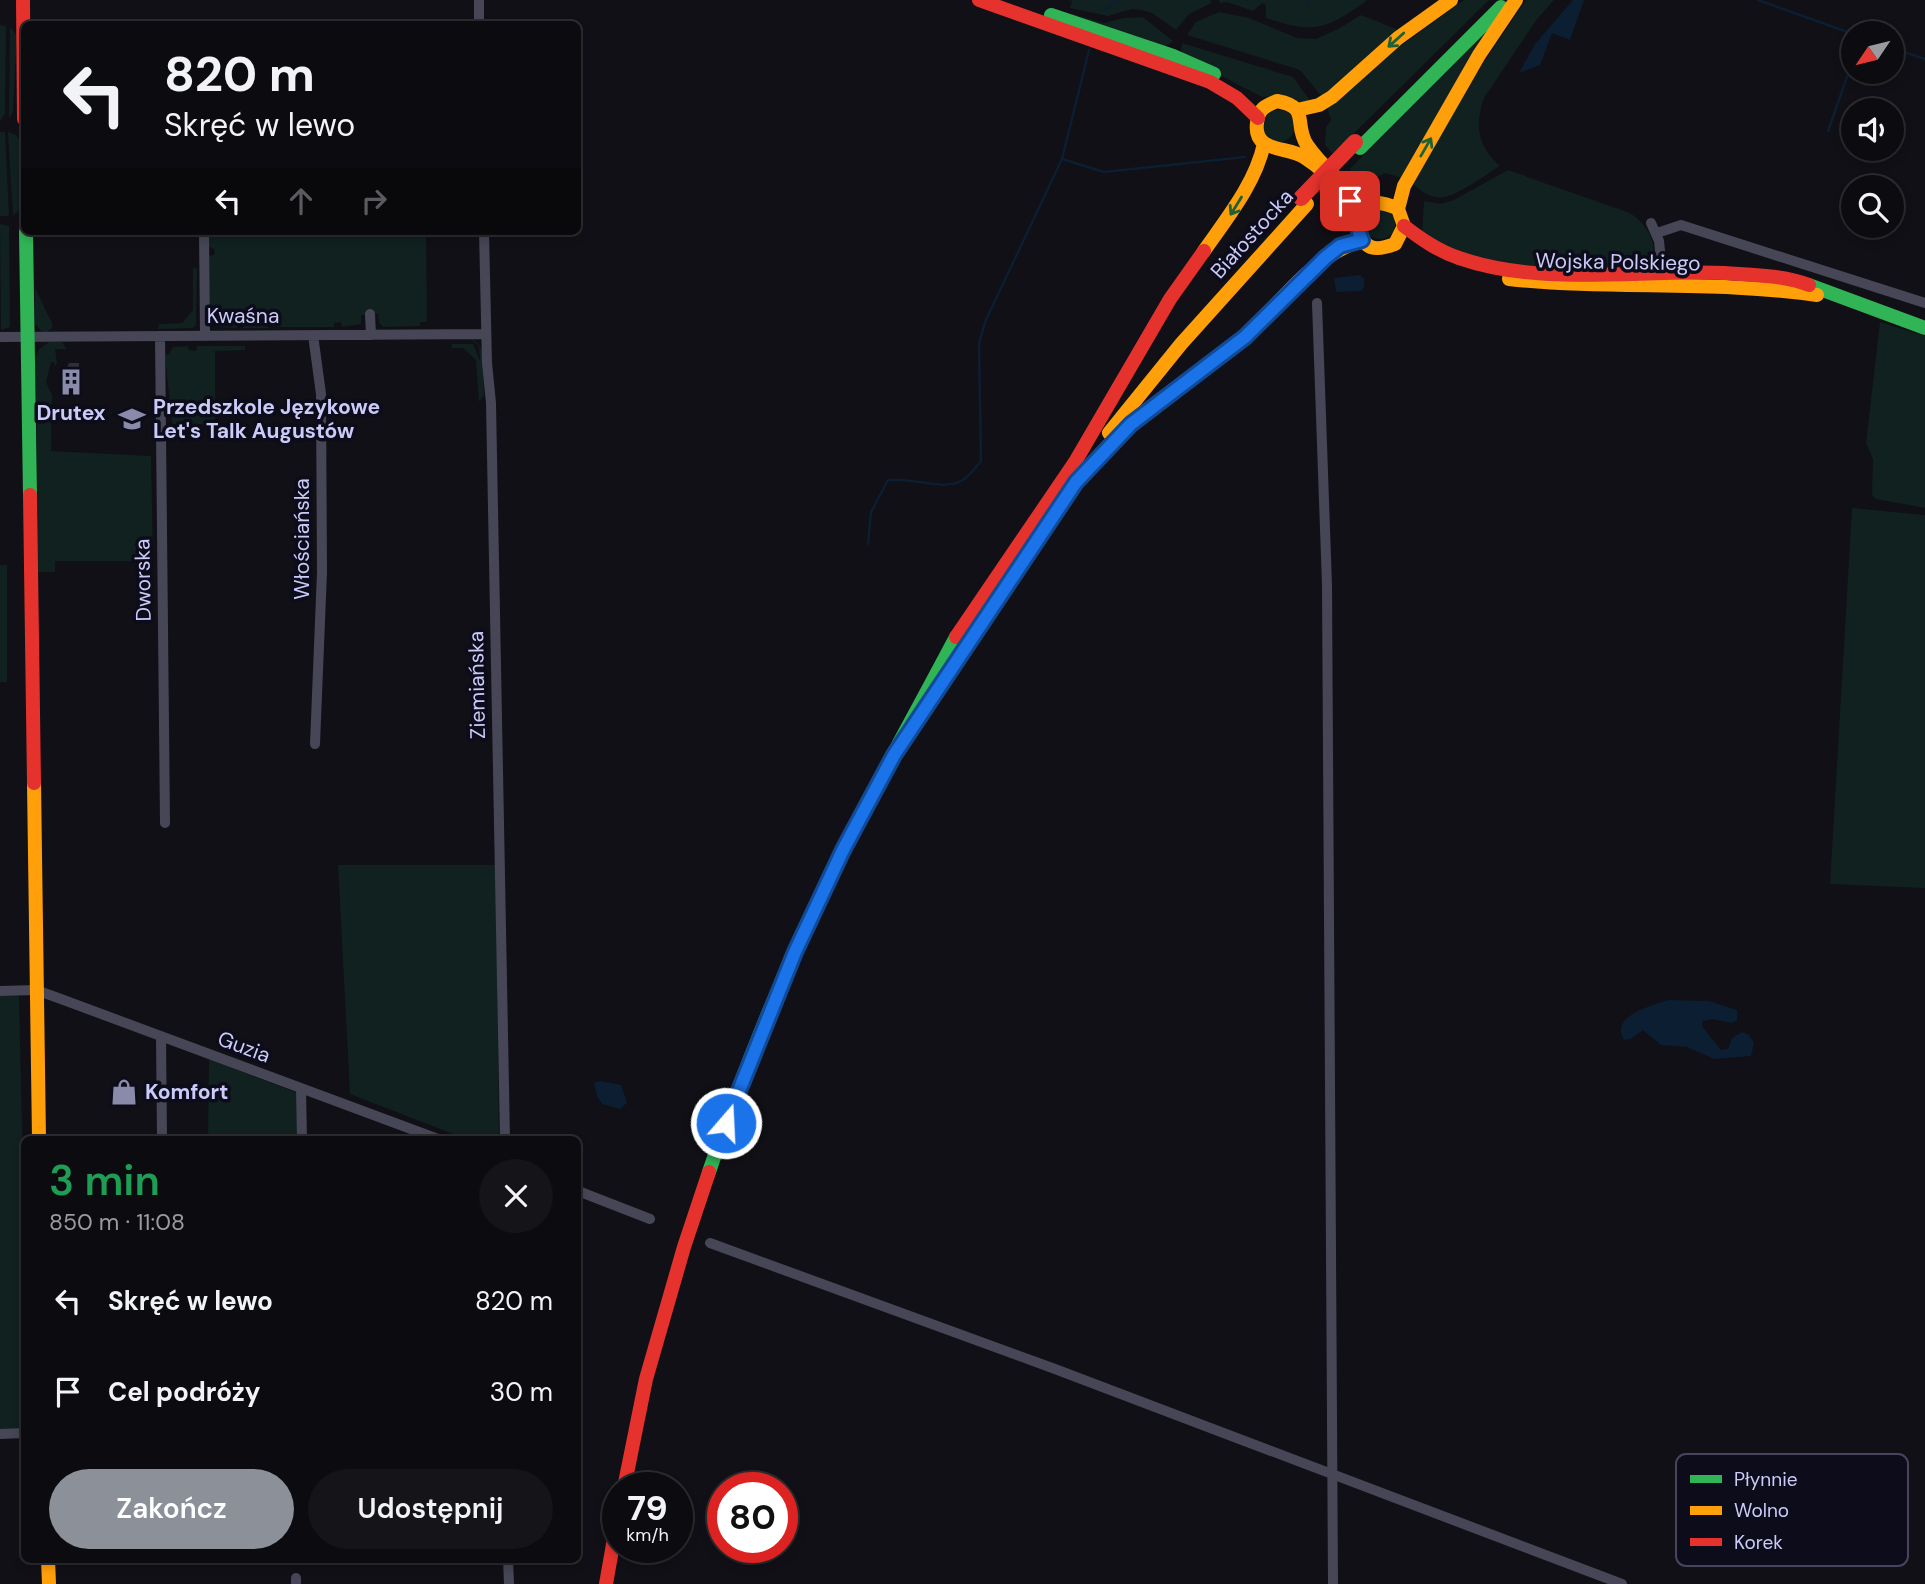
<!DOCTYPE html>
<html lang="pl">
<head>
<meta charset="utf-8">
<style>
  :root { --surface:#0c0c10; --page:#151519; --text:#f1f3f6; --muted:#9a9b9f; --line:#2c2c30; --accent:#8c9099 }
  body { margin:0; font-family:"DM Sans",sans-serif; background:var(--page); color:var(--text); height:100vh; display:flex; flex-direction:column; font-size:26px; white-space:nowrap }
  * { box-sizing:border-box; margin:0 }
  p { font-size:23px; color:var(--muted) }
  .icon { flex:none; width:38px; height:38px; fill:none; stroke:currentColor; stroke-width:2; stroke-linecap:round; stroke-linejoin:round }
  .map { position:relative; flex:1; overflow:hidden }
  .details { position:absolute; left:21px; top:1136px; width:560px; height:427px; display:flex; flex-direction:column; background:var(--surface); border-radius:10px; box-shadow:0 4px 10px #0003,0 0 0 2px var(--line) }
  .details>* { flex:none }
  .guide { position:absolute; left:21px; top:21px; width:560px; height:214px; border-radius:10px; box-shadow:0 4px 10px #0003,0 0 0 2px var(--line); background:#0c0c10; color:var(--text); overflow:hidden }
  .needle { width:46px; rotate:235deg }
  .controls { position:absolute; left:1841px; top:21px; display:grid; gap:14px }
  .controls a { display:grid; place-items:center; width:63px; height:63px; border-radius:50%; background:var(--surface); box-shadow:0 4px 10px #0003,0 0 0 2px var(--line); font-size:35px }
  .speed { position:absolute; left:602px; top:1472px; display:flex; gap:14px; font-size:35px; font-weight:700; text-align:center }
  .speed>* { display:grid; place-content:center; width:91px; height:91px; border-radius:50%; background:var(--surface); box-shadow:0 4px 10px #0003,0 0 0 2px var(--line); line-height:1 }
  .speed small { font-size:18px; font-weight:400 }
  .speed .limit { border:10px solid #d22; background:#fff; color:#111 }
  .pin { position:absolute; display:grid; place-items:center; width:60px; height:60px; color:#fff; margin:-30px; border-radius:14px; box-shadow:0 4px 10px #0006 }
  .me { position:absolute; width:77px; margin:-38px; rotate:19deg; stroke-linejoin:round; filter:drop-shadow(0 0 5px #0008) }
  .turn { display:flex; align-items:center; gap:24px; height:147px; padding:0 28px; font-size:32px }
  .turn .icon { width:91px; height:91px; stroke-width:2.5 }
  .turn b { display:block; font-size:49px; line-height:60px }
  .lanes { display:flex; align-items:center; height:66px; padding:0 28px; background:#0003; justify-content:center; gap:35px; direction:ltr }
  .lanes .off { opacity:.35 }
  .round { display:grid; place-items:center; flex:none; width:74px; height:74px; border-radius:37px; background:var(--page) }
  .summary { display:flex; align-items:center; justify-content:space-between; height:119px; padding:0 28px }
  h1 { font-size:42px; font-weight:600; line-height:52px; color:#1e9e55 }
  .primary-button { display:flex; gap:14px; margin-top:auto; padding:14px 28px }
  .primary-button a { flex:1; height:80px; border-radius:42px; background:var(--accent); color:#fff; font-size:28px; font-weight:600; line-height:80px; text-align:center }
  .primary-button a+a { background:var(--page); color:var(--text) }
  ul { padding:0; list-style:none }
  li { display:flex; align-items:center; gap:21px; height:91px; padding:0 28px }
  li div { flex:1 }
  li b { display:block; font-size:26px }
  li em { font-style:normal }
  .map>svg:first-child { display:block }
</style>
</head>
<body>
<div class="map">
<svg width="1925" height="1584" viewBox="0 0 1925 1584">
  <rect width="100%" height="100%" fill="#101016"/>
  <path fill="#102120" d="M1068,0H1211V3L1189,14L1176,30L1152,13L1141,10L1132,9L1108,16L1070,8L1072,1Z
    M1219,0H1367C1328,30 1312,34 1266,18V5L1262,3L1253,11L1227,2L1220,3Z
    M1464,0H1489L1333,154L1325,145L1326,127L1331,120L1327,107L1395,50Z
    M1526,0H1554L1537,19L1484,98C1474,126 1478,146 1500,166C1485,175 1452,201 1436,197C1426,196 1419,189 1412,183L1470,83Z
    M1219,12L1249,18L1297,38L1316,39L1338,29L1361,15L1399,30L1322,97L1300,70L1187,35L1196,22Z
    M1068,13L1104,23L1124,18L1143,17L1173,41L1164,48Z
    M1495,21L1402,178L1386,173L1365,182L1355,178L1350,169Z
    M0,25L6,26L5,114L0,121Z
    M10,27L17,35L13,112L9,119Z
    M1182,43L1293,77L1312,103L1297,102L1285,96L1262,97L1185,57L1181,50Z
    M1263 126a16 16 0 1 1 32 0a16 16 0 1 1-32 0Z
    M0,132H5L9,216H0Z
    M8,132L16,135L19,139V210L13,216Z
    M1508,170L1630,213C1645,223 1657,240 1653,259L1643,267L1512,268L1457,252L1422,235L1424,201L1441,204L1454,200Z
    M1365 224a15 15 0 1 1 30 0a15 15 0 1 1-30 0Z
    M0,224L9,226L10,327L1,330Z
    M208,231H426L427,322H420V326L384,327L379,323L378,314L361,315V324L342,327L341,322L334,323V327H273L272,323H268V328H243V324H238L237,328L216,327L213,324V316L208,315V257L215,254L214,249L208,246Z
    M193,268H197L196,325L192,328L158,329L159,324L182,323L193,310Z
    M35,288L52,323V328L47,332L41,331L35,324Z
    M1880,322L1925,336V508L1876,499L1872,495L1873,459L1866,443Z
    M471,339C477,341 479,345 482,350L484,395L479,402L476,360L463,348H451L452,344H473L480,361L479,346Z
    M49,342H62L67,349H55L57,363L55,366L54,362H51L46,382L52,395L51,451L151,456L153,561H55V572H37L38,494L35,358L39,349Z
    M188,346L189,350L196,351L197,346H245V350L215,351V424H172L165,355L169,354L173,347Z
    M1852,508L1925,515V888L1830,884Z
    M0,565H7V682H0Z
    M338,865H496L499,1139H466L350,1094Z
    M0,996H19L24,1215V1433L0,1434Z
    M209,1059L297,1093L298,1139H208Z"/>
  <path fill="#0c1e31" d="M1573,0H1584L1570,40L1552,33L1540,65L1519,73L1535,44Z
    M1360,275L1364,279V287L1361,291L1336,292L1334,278Z
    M1668,1000L1709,1001L1737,1010V1020L1732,1023L1712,1019L1703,1021L1702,1026L1721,1050L1728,1049L1732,1038L1742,1032L1749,1035L1754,1043L1751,1056L1714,1059L1687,1047L1661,1045L1643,1030L1631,1039L1624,1040C1609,1016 1651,1006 1668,1000Z
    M600,1081L621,1085L627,1103L620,1109L602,1104L597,1096L594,1083Z"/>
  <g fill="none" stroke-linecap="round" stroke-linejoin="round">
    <path stroke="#0c1e31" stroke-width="2.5" d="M1758,0L1853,34
      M1308,2L1309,0
      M1103,11L1117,0
      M1892,48L1925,59
      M1828,131L1853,60
      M1062,159L1104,172L1245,157
      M868,544L871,512L888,480C909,477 944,491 961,481C969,477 975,468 981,461L979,344L985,322L1062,159L1089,50"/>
  </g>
  <path fill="#2e2d39" d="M69,363H79V394L63,393V377Z"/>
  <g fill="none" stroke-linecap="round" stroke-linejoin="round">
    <path stroke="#464657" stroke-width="10" d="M479,0V24
      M1651,223L1659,241L1662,271
      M204,231L205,336
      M484,231L487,363L491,403L505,1139
      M1657,233L1681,225L1925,303
      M1317,303L1327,585L1333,1584
      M370,314L371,335
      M313,335L321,394L322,572L315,744
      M160,336L165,823
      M0,337L486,334
      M0,991L36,990L61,999L438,1139
      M161,1037L162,1139
      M301,1089L302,1139
      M578,1191L650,1219
      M710,1243L1055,1369L1622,1584
      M0,1434L24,1433
      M508,1559L509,1584
      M296,1578V1584"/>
    <path stroke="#30b455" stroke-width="14" d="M1051,15L1173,56L1214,74
      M1360,148L1501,7
      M26,231L30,495
      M1809,285L1925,328
      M944,679C994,601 1040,514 1107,447C1154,400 1213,369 1260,322
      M709,1172C746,1062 791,952 844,848C880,777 919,707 956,637"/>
    <path stroke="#ff9f0a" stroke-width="14" d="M1277,101C1311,107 1293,124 1307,145C1317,160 1350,194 1367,200C1378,204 1388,203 1398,209L1404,226L1395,244C1350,261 1367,221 1348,198C1336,183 1320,167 1304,157C1287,146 1253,153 1257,123C1258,109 1265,106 1277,101Z
      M1297,110L1319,105L1332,97L1398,38L1451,0
      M1398,209L1404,186L1479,55L1516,0
      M1204,251C1227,218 1255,184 1264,144
      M1509,279C1612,290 1715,280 1817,295
      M1260,322C1290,289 1318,255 1362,240
      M1109,433L1181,344L1307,204
      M34,783L39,1139
      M48,1559L49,1584"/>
    <path stroke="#e5322d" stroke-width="14" d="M23,0L24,119
      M979,0L1210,82L1237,98L1258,118
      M1404,226C1421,239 1438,251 1459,258C1543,287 1638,269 1725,273C1753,275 1783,275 1809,285
      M30,495L34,783
      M956,637L1075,462L1170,299L1204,251
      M624,1488L646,1379L684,1247L709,1172
      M606,1584L618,1516"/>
    <path stroke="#e5322d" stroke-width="16" d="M1301,198L1355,142"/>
  </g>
  <defs><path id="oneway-shaft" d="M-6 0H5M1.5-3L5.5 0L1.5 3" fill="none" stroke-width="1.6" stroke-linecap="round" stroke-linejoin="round" transform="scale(1.75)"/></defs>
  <g stroke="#1e6038">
    <use href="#oneway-shaft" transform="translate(1396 40) rotate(138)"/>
    <use href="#oneway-shaft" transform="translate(1426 147) rotate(-60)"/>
    <use href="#oneway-shaft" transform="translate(1236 206) rotate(122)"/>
  </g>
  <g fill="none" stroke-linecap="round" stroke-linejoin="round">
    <g stroke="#114b97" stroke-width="18">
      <path id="route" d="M726,1123L795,952L843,850L894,755L1076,482L1131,424L1245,337L1325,258L1340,246L1362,240C1355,227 1359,213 1350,201"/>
    </g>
    <use href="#route" stroke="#1a73e8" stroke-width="12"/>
  </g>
  <defs>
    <g id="building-bare" transform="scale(2.1)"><path d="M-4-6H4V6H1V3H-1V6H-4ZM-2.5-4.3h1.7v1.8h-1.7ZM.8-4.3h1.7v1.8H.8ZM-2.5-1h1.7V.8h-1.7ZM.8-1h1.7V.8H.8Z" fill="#8a8aaa" stroke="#0d0c1a" stroke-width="2.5" paint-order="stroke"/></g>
    <g id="school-bare" transform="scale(2.1)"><path d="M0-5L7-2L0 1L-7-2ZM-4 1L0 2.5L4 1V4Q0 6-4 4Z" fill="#8a8aaa" stroke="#0d0c1a" stroke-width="2.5" paint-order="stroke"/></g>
    <g id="shop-bare" transform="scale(2.1)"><path d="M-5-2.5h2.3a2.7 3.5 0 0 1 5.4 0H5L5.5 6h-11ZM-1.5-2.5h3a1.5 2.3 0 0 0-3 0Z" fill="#8a8aaa" stroke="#0d0c1a" stroke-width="2.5" paint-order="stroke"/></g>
  </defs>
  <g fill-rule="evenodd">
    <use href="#building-bare" x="71" y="382"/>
    <use href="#school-bare" x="132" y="419"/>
    <use href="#shop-bare" x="124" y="1092"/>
  </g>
  <g text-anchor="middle" stroke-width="7" stroke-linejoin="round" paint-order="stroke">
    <g font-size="21" fill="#cbcbfa" stroke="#0d0c1a">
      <text transform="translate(1252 234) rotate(-48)" y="7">Białostocka</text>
      <text transform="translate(1618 262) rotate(1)" y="7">Wojska Polskiego</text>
      <text x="243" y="323">Kwaśna</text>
      <text transform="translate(302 539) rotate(-90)" y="7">Włościańska</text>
      <text transform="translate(143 580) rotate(-91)" y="7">Dworska</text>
      <text transform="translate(477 685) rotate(-91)" y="7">Ziemiańska</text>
      <text transform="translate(244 1047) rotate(20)" y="7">Guzia</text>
    </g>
    <g font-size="21" font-weight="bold" fill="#cbcbfa" stroke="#0d0c1a" text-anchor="start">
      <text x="153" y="414">Przedszkole Językowe<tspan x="153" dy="24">Let's Talk Augustów</tspan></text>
      <text x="71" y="420" text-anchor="middle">Drutex</text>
      <text x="145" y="1099">Komfort</text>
    </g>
  </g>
  <rect x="1676" y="1454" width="232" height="112" rx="10" fill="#0d0c1a" stroke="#46455d" stroke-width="2"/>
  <rect x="1690" y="1475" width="32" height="8" fill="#30b455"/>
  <rect x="1690" y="1506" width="32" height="9" fill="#ff9f0a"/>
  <rect x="1690" y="1538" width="32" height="8" fill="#e5322d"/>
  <g font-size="19" fill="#cbcbfa">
    <text x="1734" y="1486">Płynnie</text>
    <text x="1734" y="1517">Wolno</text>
    <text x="1734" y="1549">Korek</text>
  </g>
</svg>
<div class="controls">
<a><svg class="needle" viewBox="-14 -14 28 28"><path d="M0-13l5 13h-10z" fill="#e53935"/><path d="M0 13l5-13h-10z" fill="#9a9b9f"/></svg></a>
<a><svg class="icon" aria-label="sound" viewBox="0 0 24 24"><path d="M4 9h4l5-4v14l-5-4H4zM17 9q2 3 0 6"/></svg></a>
<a><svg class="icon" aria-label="search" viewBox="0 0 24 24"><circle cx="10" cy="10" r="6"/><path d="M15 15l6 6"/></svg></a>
</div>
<div class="speed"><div>79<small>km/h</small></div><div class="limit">80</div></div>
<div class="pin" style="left:1350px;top:201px;background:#d93025"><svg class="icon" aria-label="arrive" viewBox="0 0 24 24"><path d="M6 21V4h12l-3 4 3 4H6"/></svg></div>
<svg class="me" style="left:726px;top:1123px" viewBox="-20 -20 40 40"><circle r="17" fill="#1a73e8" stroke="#fff" stroke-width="3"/><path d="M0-11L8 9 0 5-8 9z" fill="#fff"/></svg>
<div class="guide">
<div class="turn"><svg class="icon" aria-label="left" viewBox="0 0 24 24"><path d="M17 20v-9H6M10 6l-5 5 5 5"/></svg><div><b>820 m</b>Skręć w lewo</div></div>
<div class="lanes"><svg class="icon" aria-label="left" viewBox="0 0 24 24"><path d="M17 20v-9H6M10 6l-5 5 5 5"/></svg><svg class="icon off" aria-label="ahead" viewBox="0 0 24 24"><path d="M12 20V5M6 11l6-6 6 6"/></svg><svg class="icon off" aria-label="right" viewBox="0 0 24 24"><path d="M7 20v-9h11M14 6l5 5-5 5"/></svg></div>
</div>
<section class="details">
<div class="summary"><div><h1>3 min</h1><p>850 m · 11:08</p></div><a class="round"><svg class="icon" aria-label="close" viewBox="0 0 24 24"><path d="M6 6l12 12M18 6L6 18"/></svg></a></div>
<ul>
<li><svg class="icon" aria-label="left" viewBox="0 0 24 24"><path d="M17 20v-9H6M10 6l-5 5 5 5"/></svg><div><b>Skręć w lewo</b></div><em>820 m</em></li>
<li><svg class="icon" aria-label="arrive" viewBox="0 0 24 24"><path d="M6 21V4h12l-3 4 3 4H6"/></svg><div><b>Cel podróży</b></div><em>30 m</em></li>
</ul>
<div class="primary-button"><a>Zakończ</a><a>Udostępnij</a></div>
</section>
</div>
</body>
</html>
